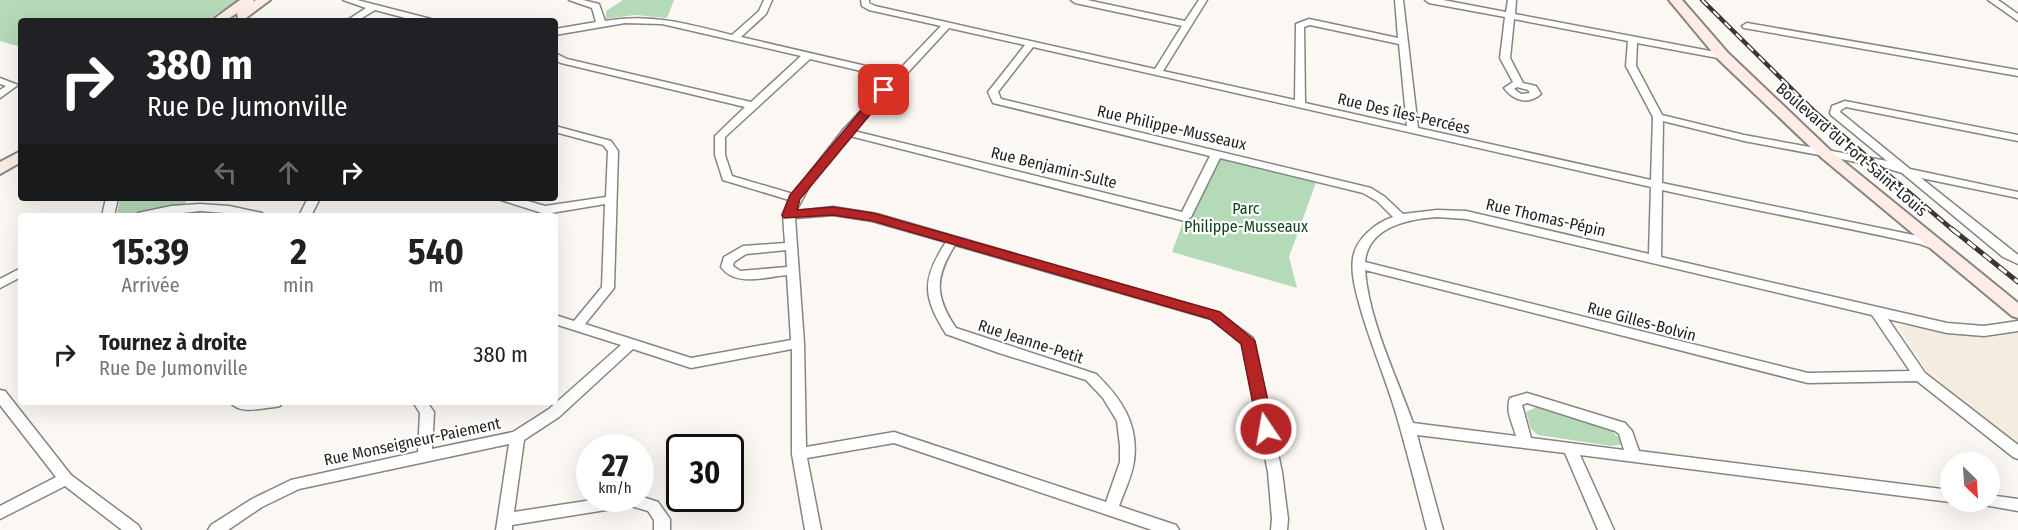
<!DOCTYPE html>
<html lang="fr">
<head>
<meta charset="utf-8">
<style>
  :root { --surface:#fff; --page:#f2f2f2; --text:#202124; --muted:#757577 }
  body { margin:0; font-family:"Fira Sans Condensed",sans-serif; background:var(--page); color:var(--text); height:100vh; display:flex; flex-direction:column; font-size:22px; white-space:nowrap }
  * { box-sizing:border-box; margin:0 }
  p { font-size:20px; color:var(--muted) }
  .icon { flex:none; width:33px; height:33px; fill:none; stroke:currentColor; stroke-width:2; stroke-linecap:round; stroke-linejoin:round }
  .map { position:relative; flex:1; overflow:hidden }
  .drawer { position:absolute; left:18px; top:213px; width:540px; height:192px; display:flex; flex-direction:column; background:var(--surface); border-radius:6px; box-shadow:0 6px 24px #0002 }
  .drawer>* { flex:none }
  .hud { position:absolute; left:18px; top:18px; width:540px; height:183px; border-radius:6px; box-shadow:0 6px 24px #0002; background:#202124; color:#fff; overflow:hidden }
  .needle { width:39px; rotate:155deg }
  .controls { position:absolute; left:1940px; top:452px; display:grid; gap:12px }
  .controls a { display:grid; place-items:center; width:60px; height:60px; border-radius:50%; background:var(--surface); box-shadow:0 6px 24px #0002; font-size:30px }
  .speed { position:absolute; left:576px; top:434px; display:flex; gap:12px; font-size:30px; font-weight:700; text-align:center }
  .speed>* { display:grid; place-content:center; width:78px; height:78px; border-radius:50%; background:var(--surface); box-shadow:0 6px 24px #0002; line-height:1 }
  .speed small { font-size:15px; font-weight:400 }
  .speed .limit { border:3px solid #111; border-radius:9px; background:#fff; color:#111 }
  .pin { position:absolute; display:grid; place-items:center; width:51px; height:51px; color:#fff; margin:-26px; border-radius:12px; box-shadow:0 3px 9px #0006 }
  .me { position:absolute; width:66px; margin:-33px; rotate:348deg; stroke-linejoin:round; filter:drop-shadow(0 0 4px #0008) }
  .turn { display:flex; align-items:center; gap:21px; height:126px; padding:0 30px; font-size:27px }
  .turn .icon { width:78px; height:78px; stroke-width:2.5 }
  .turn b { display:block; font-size:42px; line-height:51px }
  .lanes { display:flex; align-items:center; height:57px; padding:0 30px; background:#0003; justify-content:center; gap:30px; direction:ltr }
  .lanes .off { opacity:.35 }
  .eta { display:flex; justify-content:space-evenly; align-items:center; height:102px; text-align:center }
  .eta b { font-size:36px; font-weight:700; line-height:42px }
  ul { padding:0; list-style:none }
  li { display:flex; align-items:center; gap:18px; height:78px; padding:0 30px }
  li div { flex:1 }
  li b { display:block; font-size:22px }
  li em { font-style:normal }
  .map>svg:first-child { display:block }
</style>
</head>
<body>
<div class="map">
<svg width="2018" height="530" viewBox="0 0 2018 530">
  <rect width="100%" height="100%" fill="#fbf7f2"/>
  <path fill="#f5ece0" d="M1897,325L1949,332L1990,334L2018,331V446L1927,371Z"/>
  <path fill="#b5dab8" d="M0,0H238L206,21H21V47L0,41Z
    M623,0H674L667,18L635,15L606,19V11Z
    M1217,153L1318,177L1289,257L1297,288L1172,252L1185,217Z
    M120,198H188L184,205L134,216H117Z
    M1537,407L1612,431L1622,442L1620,445L1612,446L1538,435L1531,429L1526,412Z"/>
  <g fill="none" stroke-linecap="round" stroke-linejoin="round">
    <g stroke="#888580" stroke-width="3">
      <path id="street" d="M343,0H357L431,19L433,21H417L375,10L357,21H346L366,8Z
        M569,0H583L599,4L605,21C652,13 687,24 732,35L759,11L764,0H772L766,14L741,37L896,73L941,26L869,10L862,6L861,0H869V3L875,6L1155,69L1182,26L1075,3L1071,0H1087L1185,21L1199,0H1207L1163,71L1295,100L1296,24L1309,19L1398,38L1395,0H1403L1418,128L1651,180L1653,117L1626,66L1628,41L1514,19L1510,58L1523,83L1536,86L1541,94C1529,105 1513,101 1504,88L1513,82L1500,58L1505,17L1429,3L1425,0H1443L1506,12L1508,0H1516L1515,14L1726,54L1728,56L1723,59L1637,43L1636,66L1662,115L1744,135L1887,161L1831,115L1830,113L1832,106L1845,101L2018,135V141L1846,107L1841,110L1840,112L1910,169L2018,192V198L1921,178L2018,255V264L2003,257L1902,173L1883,167L1744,141L1663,121L1662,183L1923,237L1940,243L1942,246L1936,250L1920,244C1834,225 1748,209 1662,190L1661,257L1947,323L1984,326L2018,321V331L1984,336L1947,333L1888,319L1925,373L2018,445V459L2013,457L1917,381L1808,383L1365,270C1369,321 1396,375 1413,423L1516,436C1513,424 1505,411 1510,398L1527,393L1625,423L1632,431L1639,451L1950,490V501H1953L1950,502L1580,455L1614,530H1598L1565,453L1417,435L1443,530H1427C1418,495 1409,459 1399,424C1388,383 1370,344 1359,303C1355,288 1351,273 1353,258C1356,239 1375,223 1393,217L1377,201L1363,193L1220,158L1191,217L1185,221L850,136L810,185L796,211L833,207L877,214L1219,313L1253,338L1282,472L1288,519L1287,530H1271L1272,519L1268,472L1242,343L1211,319L955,245C935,277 934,295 956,328L1096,374C1121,398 1139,424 1134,461C1132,476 1124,492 1119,506L1176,525L1179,530H1152L894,443L807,458L821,530H805L792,454V349L691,368L633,349L559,417L524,440L514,512L605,498H640V496L658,502L670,519V530H654V520L648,511L631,506L512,525V530H496L509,444L299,489L262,507L228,530H208L211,525L252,499L291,480L418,452L420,413L413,402H427L434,412L432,449L513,432L549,409L621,345L555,324V315L574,321L602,287L605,204L545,214L501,200L499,198H517L545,206L606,197L608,151L603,145L555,132V126L611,141L618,151L614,288L585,324L691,358L791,340L787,275C766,277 735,287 721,267L724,257L743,246L785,243L783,215L789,200L723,180L715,155V136L745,107L561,63L555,60V53L567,59L751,102L801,56L662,24L625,23L555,35V29L596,22L592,8ZM1310,25L1399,44L1407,126L1305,103L1304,27ZM949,28L1025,45L988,92L993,103L1210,156L1182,212L854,131ZM1033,47L1651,187L1649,254L1466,211L1437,210L1403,214L1385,197L1371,188L1001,99L998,92ZM810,59L891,78L843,130L793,194L732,176L725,155V137ZM1517,87L1528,90L1530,93L1521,94L1514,89ZM833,215L872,221L946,242C921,280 923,297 946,334L999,353L1086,380L1103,398L1117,421L1120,446V462L1106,502L894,432L806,447L804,343L795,218ZM1437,217L1466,219L1872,315L1910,371L1808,373L1365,262C1368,227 1408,219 1437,217ZM786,250L787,267L740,271L733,266L734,262L746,254ZM1527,403L1615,431L1619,434L1624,450L1531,438L1522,405Z
        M1988,0H1998L2018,14V21Z
        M1747,23L2018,70V76L1744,28L1742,26Z
        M0,78L18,85L0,98V90L6,86L0,84Z
        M106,198H118L114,216H102Z
        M308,198H320L311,216H299Z
        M200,204L229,206L262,213L264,216L200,211L157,216H136L138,213L171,206Z
        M21,268V277L0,288V279Z
        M0,390L5,391L71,475L138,525L141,530H122L65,486L0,519V506L56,477L0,405Z
        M230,402H282L280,406L275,407C261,408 240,415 230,402Z
        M1989,495L2018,499V511L1984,505L1982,501H1989Z"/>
    </g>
    <g stroke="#888580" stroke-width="4">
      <path id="secondary" d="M240,0H254L253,2L256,0H270L246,18H238L237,13L225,21H211Z
        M1669,0H1682L1728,53L1832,152L2018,303V318L2012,316L1822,158L1718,59Z
        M21,151V162L0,174V162Z"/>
    </g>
    <use href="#street" fill="#fff" fill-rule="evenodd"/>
    <use href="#secondary" fill="#fdede6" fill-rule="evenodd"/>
    <g stroke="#393736" stroke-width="4.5">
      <path id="rail-far1" d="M1702,0L1815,112L1954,231"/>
    </g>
    <g stroke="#393736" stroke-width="5">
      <path id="rail" d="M1952,229L2018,282"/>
    </g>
    <use href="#rail-far1" stroke="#fff" stroke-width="2" stroke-dasharray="8" stroke-linecap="butt"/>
    <use href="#rail" stroke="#fff" stroke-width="3" stroke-dasharray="10" stroke-linecap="butt"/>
  </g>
  <path fill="#b52526" stroke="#761819" stroke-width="1.5" d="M884,87L888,88V93L800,199L797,210L833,207L873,213L1220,312L1255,341L1274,429L1272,433L1266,435L1260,433L1258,429L1241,344L1210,319L873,221L833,215L784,218L782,215L790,195L880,88Z"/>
  <g text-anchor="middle" stroke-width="4.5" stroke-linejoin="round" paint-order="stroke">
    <g font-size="16" fill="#201e1d" stroke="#fff">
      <text transform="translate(1404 113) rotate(13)" y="6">Rue Des îles-Percées</text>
      <text transform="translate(1172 127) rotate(13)" y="6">Rue Philippe-Musseaux</text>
      <text transform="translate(1852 149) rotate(41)" y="6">Boulevard du Fort-Saint-Louis</text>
      <text transform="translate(1054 167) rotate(14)" y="6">Rue Benjamin-Sulte</text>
      <text transform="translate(1546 217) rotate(13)" y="6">Rue Thomas-Pépin</text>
      <text transform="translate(1642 321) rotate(15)" y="6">Rue Gilles-Bolvin</text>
      <text transform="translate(1031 341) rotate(18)" y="6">Rue Jeanne-Petit</text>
      <text transform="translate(412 441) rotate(-12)" y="6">Rue Monseigneur-Paiement</text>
    </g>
    <g font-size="16" fill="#0e461b" stroke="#fff">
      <text x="1246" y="214">Parc<tspan x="1246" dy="18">Philippe-Musseaux</tspan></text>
    </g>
  </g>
</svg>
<div class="controls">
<a><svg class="needle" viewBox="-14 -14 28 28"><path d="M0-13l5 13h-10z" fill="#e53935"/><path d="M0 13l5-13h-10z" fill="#757577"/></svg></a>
</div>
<div class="speed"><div>27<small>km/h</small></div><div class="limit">30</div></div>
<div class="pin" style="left:884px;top:90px;background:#d93025"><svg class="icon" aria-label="arrive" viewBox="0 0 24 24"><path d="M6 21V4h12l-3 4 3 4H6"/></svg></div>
<svg class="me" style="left:1266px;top:429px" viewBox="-20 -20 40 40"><circle r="17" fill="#b52526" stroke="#fff" stroke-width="3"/><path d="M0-11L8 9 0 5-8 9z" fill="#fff"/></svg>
<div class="hud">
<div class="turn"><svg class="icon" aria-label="right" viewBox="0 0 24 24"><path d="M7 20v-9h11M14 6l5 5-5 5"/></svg><div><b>380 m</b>Rue De Jumonville</div></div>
<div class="lanes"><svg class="icon off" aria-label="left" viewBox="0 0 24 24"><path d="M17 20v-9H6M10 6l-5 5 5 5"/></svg><svg class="icon off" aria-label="ahead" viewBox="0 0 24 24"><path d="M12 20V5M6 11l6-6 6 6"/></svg><svg class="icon" aria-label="right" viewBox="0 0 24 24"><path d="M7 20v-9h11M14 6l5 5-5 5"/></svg></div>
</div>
<section class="drawer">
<div class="eta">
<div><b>15:39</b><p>Arrivée</p></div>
<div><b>2</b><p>min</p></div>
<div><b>540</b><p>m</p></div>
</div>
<ul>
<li><svg class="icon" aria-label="right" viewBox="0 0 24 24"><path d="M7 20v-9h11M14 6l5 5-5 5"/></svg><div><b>Tournez à droite</b><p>Rue De Jumonville</p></div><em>380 m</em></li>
</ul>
</section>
</div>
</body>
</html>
